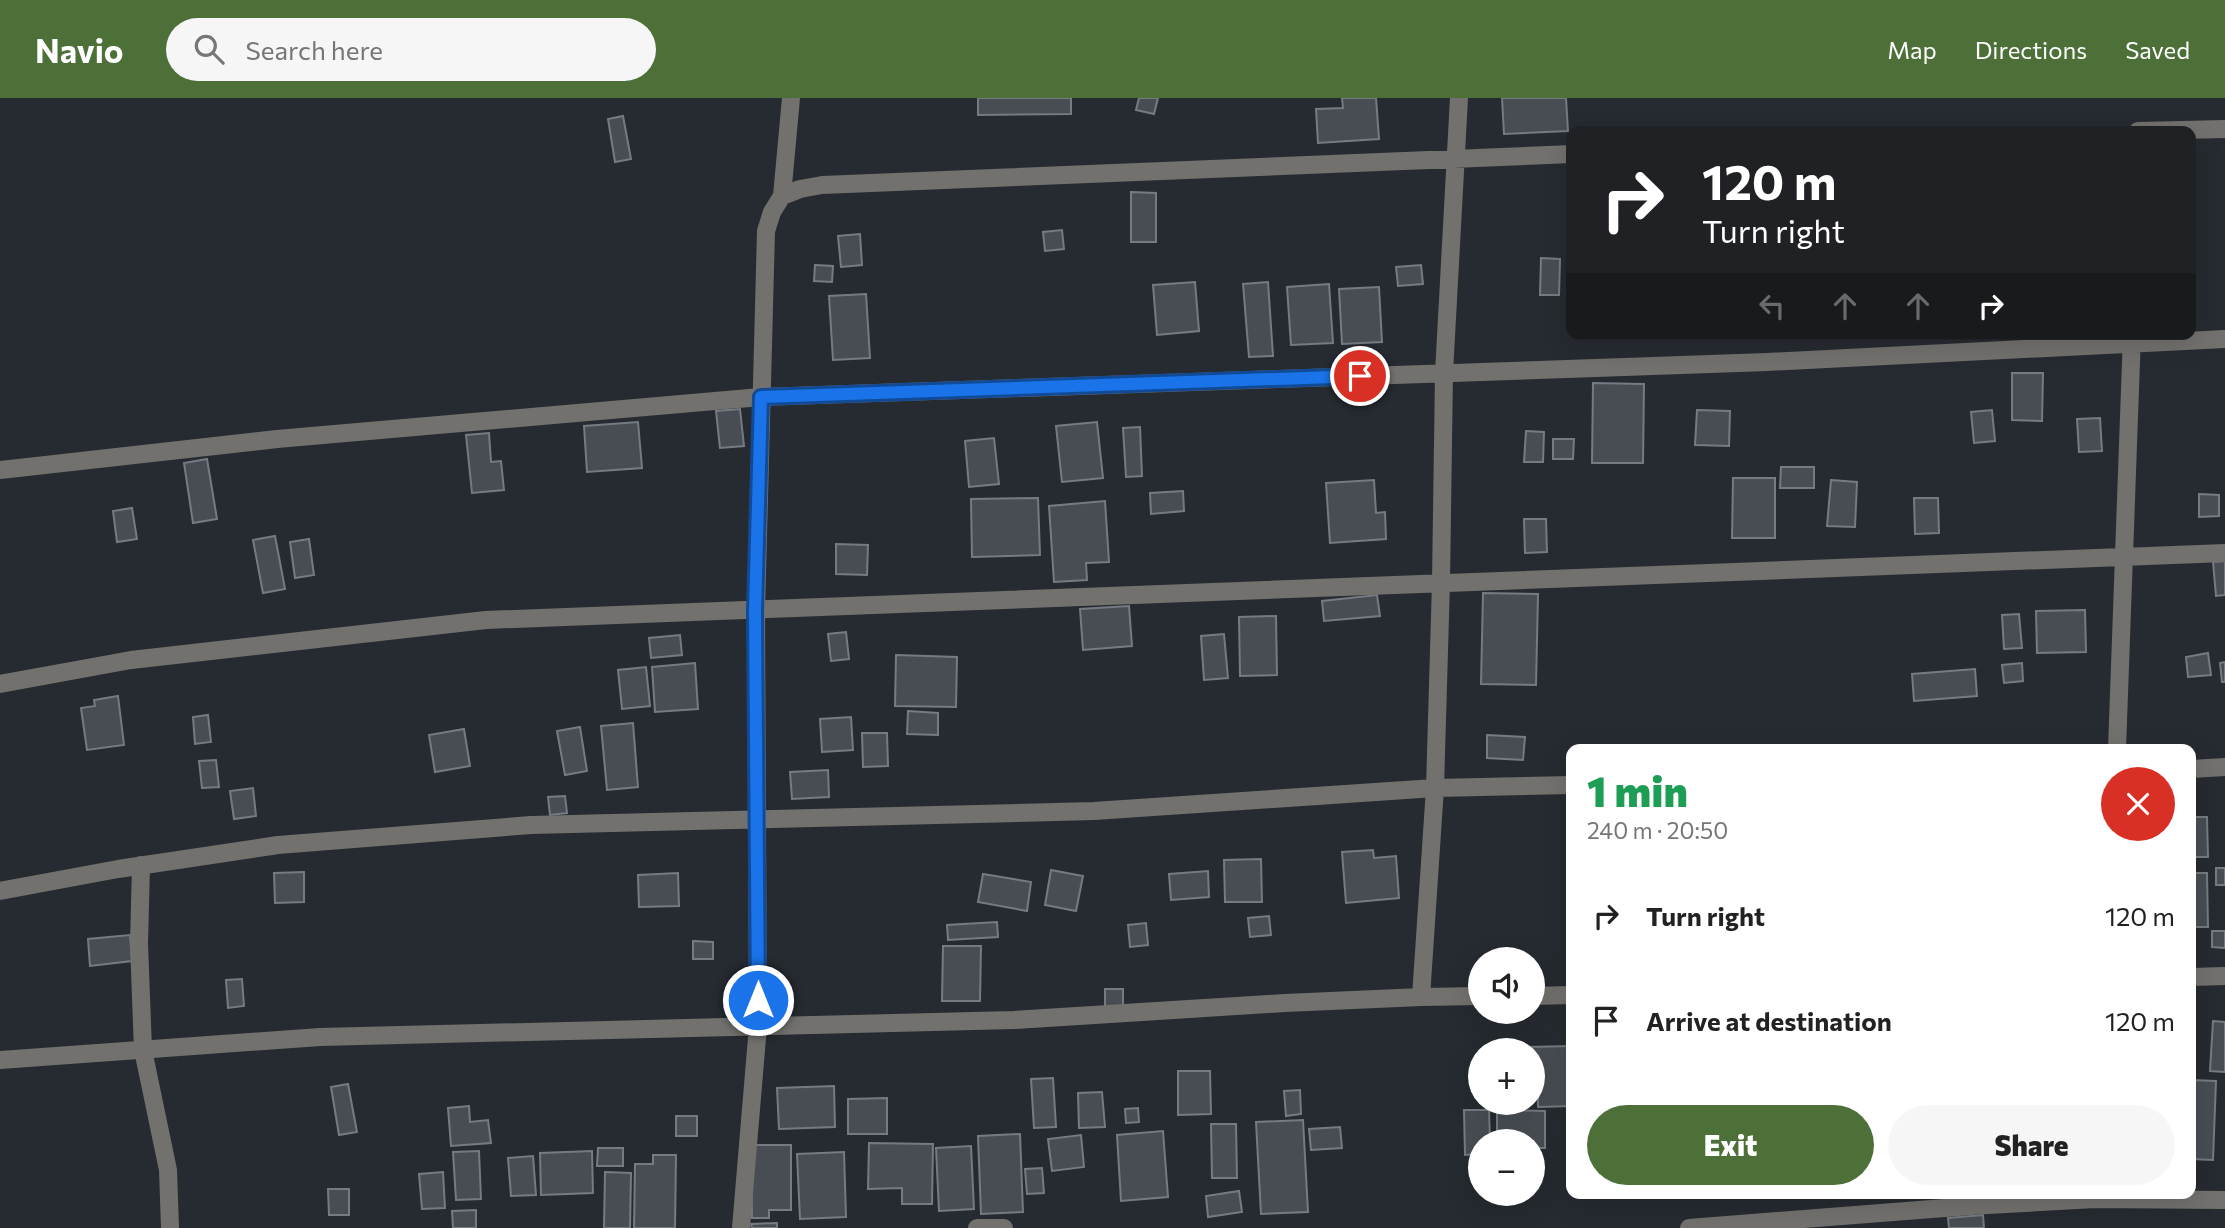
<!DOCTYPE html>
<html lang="en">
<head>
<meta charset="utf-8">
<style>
  :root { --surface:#fff; --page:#f6f6f6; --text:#222; --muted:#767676; --accent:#4c7038 }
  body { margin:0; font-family:Commissioner,sans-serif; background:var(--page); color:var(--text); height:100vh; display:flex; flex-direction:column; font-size:26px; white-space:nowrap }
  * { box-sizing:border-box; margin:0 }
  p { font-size:23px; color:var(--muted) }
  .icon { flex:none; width:38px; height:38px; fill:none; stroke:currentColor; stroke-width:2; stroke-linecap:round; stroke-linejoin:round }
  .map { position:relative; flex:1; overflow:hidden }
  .details { position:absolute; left:1566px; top:646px; width:630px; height:455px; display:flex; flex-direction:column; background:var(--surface); border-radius:14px; box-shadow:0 7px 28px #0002 }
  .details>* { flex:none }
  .top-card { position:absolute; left:1566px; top:28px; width:630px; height:214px; border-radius:14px; box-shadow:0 7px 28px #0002; background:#202124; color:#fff; overflow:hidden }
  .tools { position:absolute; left:1468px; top:849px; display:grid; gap:14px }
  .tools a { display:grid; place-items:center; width:77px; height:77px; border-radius:50%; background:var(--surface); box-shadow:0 7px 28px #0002; font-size:35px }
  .pin { position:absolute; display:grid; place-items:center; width:60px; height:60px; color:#fff; margin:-30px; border:4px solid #fff; border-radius:50%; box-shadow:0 2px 7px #0007 }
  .me { position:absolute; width:77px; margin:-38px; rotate:0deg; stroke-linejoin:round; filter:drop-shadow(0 0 5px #0008) }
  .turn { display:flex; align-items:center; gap:24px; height:147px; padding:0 21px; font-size:32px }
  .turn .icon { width:91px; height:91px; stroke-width:2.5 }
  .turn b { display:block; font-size:49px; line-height:60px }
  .lanes { display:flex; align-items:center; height:66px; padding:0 21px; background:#0003; justify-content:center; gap:35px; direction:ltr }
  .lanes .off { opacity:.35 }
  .round { display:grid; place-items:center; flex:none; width:74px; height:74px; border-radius:37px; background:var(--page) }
  .head { display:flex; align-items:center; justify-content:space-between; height:119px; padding:0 21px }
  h1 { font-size:42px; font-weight:800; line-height:52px; color:#1e9e55 }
  .cta { display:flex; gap:14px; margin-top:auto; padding:14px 21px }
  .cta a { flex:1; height:80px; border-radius:42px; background:var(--accent); color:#fff; font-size:28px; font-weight:800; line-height:80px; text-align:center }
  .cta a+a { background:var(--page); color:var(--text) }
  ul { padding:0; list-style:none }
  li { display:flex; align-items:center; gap:21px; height:105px; padding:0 21px }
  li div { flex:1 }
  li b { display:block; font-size:26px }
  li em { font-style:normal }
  header { display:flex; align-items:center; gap:42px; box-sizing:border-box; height:98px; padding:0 35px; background:var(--accent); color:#fff }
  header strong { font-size:33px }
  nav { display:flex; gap:38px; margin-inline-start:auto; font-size:24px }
  .search { width:490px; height:63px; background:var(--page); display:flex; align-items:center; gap:18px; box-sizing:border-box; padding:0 24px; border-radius:38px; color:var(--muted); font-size:26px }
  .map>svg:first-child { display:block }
</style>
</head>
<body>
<header>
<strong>Navio</strong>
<div class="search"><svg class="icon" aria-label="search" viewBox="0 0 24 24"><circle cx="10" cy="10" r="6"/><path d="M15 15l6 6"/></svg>Search here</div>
<nav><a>Map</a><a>Directions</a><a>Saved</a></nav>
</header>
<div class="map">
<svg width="2225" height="1130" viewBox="0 0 2225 1130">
  <rect width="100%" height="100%" fill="#262b31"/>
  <path fill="#484d54" stroke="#757b82" stroke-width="2" d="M978,0H1071V16L978,17Z
    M1139,0H1158L1154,16L1136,12Z
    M1342,0H1376L1379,41L1318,45L1316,11L1343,10Z
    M1502,0H1566L1568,33L1504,36Z
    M623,18L631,61L615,64L608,21Z
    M1131,94L1156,95V144H1131Z
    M1062,132L1064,151L1045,153L1043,134Z
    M860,136L862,167L841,169L838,138Z
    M1541,160L1560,161L1559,197H1540Z
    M815,167L833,168L832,184L814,183Z
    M1421,167L1423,186L1398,188L1396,169Z
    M1195,184L1199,233L1157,237L1153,187Z
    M1268,184L1273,258L1249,259L1243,186Z
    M1329,186L1333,245L1291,247L1287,189Z
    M1379,189L1382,244L1342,246L1339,191Z
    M866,196L870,260L833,262L829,198Z
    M2012,275H2043L2042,323L2012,322Z
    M1593,285L1644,286L1643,365H1592Z
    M740,311L744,348L720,350L716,313Z
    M1697,312L1730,313L1729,348L1695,347Z
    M1992,312L1995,343L1974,345L1971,314Z
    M2100,320L2102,353L2079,354L2077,321Z
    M638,324L642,370L587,374L584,328Z
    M1097,324L1103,380L1062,384L1056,328Z
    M1140,329L1142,378L1126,379L1123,330Z
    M1526,333L1544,334L1543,364H1524Z
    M489,335L491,364L501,363L504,392L472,395L466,337Z
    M994,340L999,386L969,389L965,343Z
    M1553,341H1574L1573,361H1553Z
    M207,361L217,421L193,425L184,365Z
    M1781,369H1814V390H1780Z
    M1733,380H1775V440H1732Z
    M1374,382L1376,415L1385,414L1386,441L1330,445L1326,385Z
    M1831,382L1857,384L1855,429L1827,428Z
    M1183,393L1184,413L1151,416L1150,395Z
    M2199,396L2219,397V418L2199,419Z
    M1038,400L1040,457L972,459L971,401Z
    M1914,400H1938L1939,435L1915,436Z
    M1105,403L1109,464L1086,465L1087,482L1054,484L1049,408Z
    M132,410L137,441L117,444L113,413Z
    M1524,421H1546L1547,454L1525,455Z
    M275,438L285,491L263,495L253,442Z
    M309,441L314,477L295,480L290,444Z
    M836,446L868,447L867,477L836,476Z
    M2225,463V497L2216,498L2213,464Z
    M1483,495L1538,496L1536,587L1481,586Z
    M1377,497L1380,518L1324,523L1322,503Z
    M1129,508L1132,548L1083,552L1080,511Z
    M2085,512L2086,554L2037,555L2036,513Z
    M2019,516L2022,550L2004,551L2002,517Z
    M1276,518L1277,577L1240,578L1239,519Z
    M846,534L849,561L831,563L828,536Z
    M1224,536L1228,580L1204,582L1201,538Z
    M680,537L682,557L651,560L649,540Z
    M2208,555L2211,577L2188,579L2186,559Z
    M896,557L957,559L956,609L895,608Z
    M2225,564V584H2222L2220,565Z
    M695,565L698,611L655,614L652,569Z
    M2022,565L2023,583L2004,585L2002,567Z
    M646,569L650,608L622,611L618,572Z
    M1975,571L1977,598L1914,603L1912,576Z
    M118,598L124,647L87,652L81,610L95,608L94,602Z
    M908,613L938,615V637L907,636Z
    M208,617L211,644L195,646L193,619Z
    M851,619L853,652L822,654L820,621Z
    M633,625L638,689L607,692L601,628Z
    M580,629L587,673L565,677L557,633Z
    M464,631L470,668L435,674L429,637Z
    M862,635H887L888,668L863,669Z
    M1487,637L1525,639L1523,662L1487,660Z
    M216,662L219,689L202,690L199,663Z
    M828,672L829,699L792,701L790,674Z
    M253,690L256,718L234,721L230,693Z
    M565,698L567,715L550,717L548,699Z
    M2191,719H2207L2208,759H2191Z
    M1373,752L1374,760L1396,758L1399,800L1346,805L1342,754Z
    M1261,761L1262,804H1225L1224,762Z
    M2216,770H2225V787H2216Z
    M1051,772L1083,778L1076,813L1045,807Z
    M1208,773L1209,799L1171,802L1169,776Z
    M304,774V804L275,805L274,775Z
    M678,775L679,808L639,809L638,777Z
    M2191,775H2207L2208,829H2191Z
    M983,776L1031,784L1027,813L978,804Z
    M1269,818L1271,837L1250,839L1248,820Z
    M997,824L998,839L948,842L947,827Z
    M1146,825L1148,847L1130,849L1128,827Z
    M2212,833H2225V850L2212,849Z
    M130,837L132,863L90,868L88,841Z
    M693,843L713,844V861H693Z
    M943,848H981L980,903H942Z
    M242,881L244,908L228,910L226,882Z
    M1105,891H1123V912H1105Z
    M2213,923L2225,924V974L2210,973Z
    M1572,948V1008L1538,1009L1537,978H1533V952H1527V949Z
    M1178,973H1210L1211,1016L1178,1017Z
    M1053,980L1056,1029L1034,1030L1031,981Z
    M2191,982L2216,983L2213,1062L2191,1061Z
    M348,986L357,1034L339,1037L331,989Z
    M834,988L835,1029L779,1031L777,990Z
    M1300,992L1301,1016L1286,1018L1284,993Z
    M1102,994L1105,1029L1079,1030L1078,995Z
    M887,1000V1036H848V1001Z
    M469,1008L470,1024L488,1022L491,1045L451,1048L448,1010Z
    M1138,1010L1139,1024L1126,1025L1125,1011Z
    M1464,1012H1489L1490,1043H1480V1056L1465,1057Z
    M1497,1012L1545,1013V1050H1533V1043H1497Z
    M676,1018H697V1038H676Z
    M1303,1022L1308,1114L1261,1116L1256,1024Z
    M1211,1026H1236L1237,1080H1212Z
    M1340,1029L1342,1050L1311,1052L1309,1031Z
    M1163,1033L1168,1099L1121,1103L1117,1037Z
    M1020,1036L1023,1114L981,1116L978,1038Z
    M1081,1037L1084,1069L1052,1073L1048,1041Z
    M869,1045L933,1046L932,1106H902V1090L868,1091Z
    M751,1047H791V1112H769V1120H752Z
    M971,1048L974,1111L939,1113L936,1050Z
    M598,1050H623V1068H597Z
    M479,1053L481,1101L456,1102L453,1054Z
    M592,1053L593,1095L541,1097L540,1055Z
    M844,1054L846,1119L800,1121L797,1056Z
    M653,1057H676L675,1130H634L635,1066H653Z
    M533,1058L536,1097L511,1098L508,1060Z
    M1042,1070L1044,1095L1027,1096L1025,1071Z
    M443,1074L445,1110L422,1111L419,1076Z
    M605,1074L631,1075L630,1130H604Z
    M328,1091H349V1117H329Z
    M1239,1093L1242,1114L1208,1119L1206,1098Z
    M476,1112V1130H453L452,1113Z
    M1983,1117L1984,1130H1949L1948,1120Z
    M777,1125V1130H752L751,1126Z"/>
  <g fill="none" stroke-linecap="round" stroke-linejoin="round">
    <path stroke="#73716e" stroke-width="18" d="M2138,33L2225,31
      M782,98L800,91L822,87L1572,56
      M0,372L277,341L761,299L1767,264L2225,241
      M0,586L131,562L486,522L2225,455
      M2117,651L2132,236
      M2191,671L2225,669
      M141,767L139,846L143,952L168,1072L170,1130
      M0,793L118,771L278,747L531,727L1094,713L1435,690L1572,687
      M2191,879L2225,878
      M1533,898L1572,897
      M1421,899L1435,690L1441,484L1444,275L1459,0
      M0,962L320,939L1014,922L1285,905L1421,899L1480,898
      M741,1130L758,928L756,513L766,133L772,114L782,98L791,0
      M977,1130H1004
      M1689,1130L1970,1108L2095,1101L2225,1102"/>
  </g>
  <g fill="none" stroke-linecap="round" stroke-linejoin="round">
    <g stroke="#114b97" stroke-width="18">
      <path id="route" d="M758,902L755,513L761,299L1360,278"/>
    </g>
    <use href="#route" stroke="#1a73e8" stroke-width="12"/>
  </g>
</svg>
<div class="tools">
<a><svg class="icon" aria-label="sound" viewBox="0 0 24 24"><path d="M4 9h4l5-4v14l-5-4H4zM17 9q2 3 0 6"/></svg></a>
<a>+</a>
<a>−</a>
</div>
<div class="pin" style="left:1360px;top:278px;background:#d93025"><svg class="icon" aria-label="arrive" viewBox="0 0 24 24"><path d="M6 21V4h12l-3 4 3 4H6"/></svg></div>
<svg class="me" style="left:758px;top:902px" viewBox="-20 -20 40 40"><circle r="17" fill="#1a73e8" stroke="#fff" stroke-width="3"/><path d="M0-11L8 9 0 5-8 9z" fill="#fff"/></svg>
<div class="top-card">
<div class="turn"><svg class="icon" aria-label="right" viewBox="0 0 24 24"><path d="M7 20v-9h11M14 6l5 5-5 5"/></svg><div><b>120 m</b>Turn right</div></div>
<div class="lanes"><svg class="icon off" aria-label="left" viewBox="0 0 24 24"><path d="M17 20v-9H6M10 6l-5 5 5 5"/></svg><svg class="icon off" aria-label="ahead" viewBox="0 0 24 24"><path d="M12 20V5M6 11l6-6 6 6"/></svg><svg class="icon off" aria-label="ahead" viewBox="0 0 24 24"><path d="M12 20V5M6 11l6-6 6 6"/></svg><svg class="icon" aria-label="right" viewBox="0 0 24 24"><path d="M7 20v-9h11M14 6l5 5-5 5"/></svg></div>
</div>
<section class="details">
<div class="head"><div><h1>1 min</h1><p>240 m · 20:50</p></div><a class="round" style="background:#d93025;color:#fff"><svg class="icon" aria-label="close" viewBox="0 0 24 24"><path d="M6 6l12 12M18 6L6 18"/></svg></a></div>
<ul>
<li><svg class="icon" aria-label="right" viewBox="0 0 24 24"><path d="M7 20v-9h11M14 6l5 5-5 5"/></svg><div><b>Turn right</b></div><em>120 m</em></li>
<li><svg class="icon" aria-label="arrive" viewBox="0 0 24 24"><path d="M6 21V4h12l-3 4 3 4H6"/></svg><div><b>Arrive at destination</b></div><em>120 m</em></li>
</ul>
<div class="cta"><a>Exit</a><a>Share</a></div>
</section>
</div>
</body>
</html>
